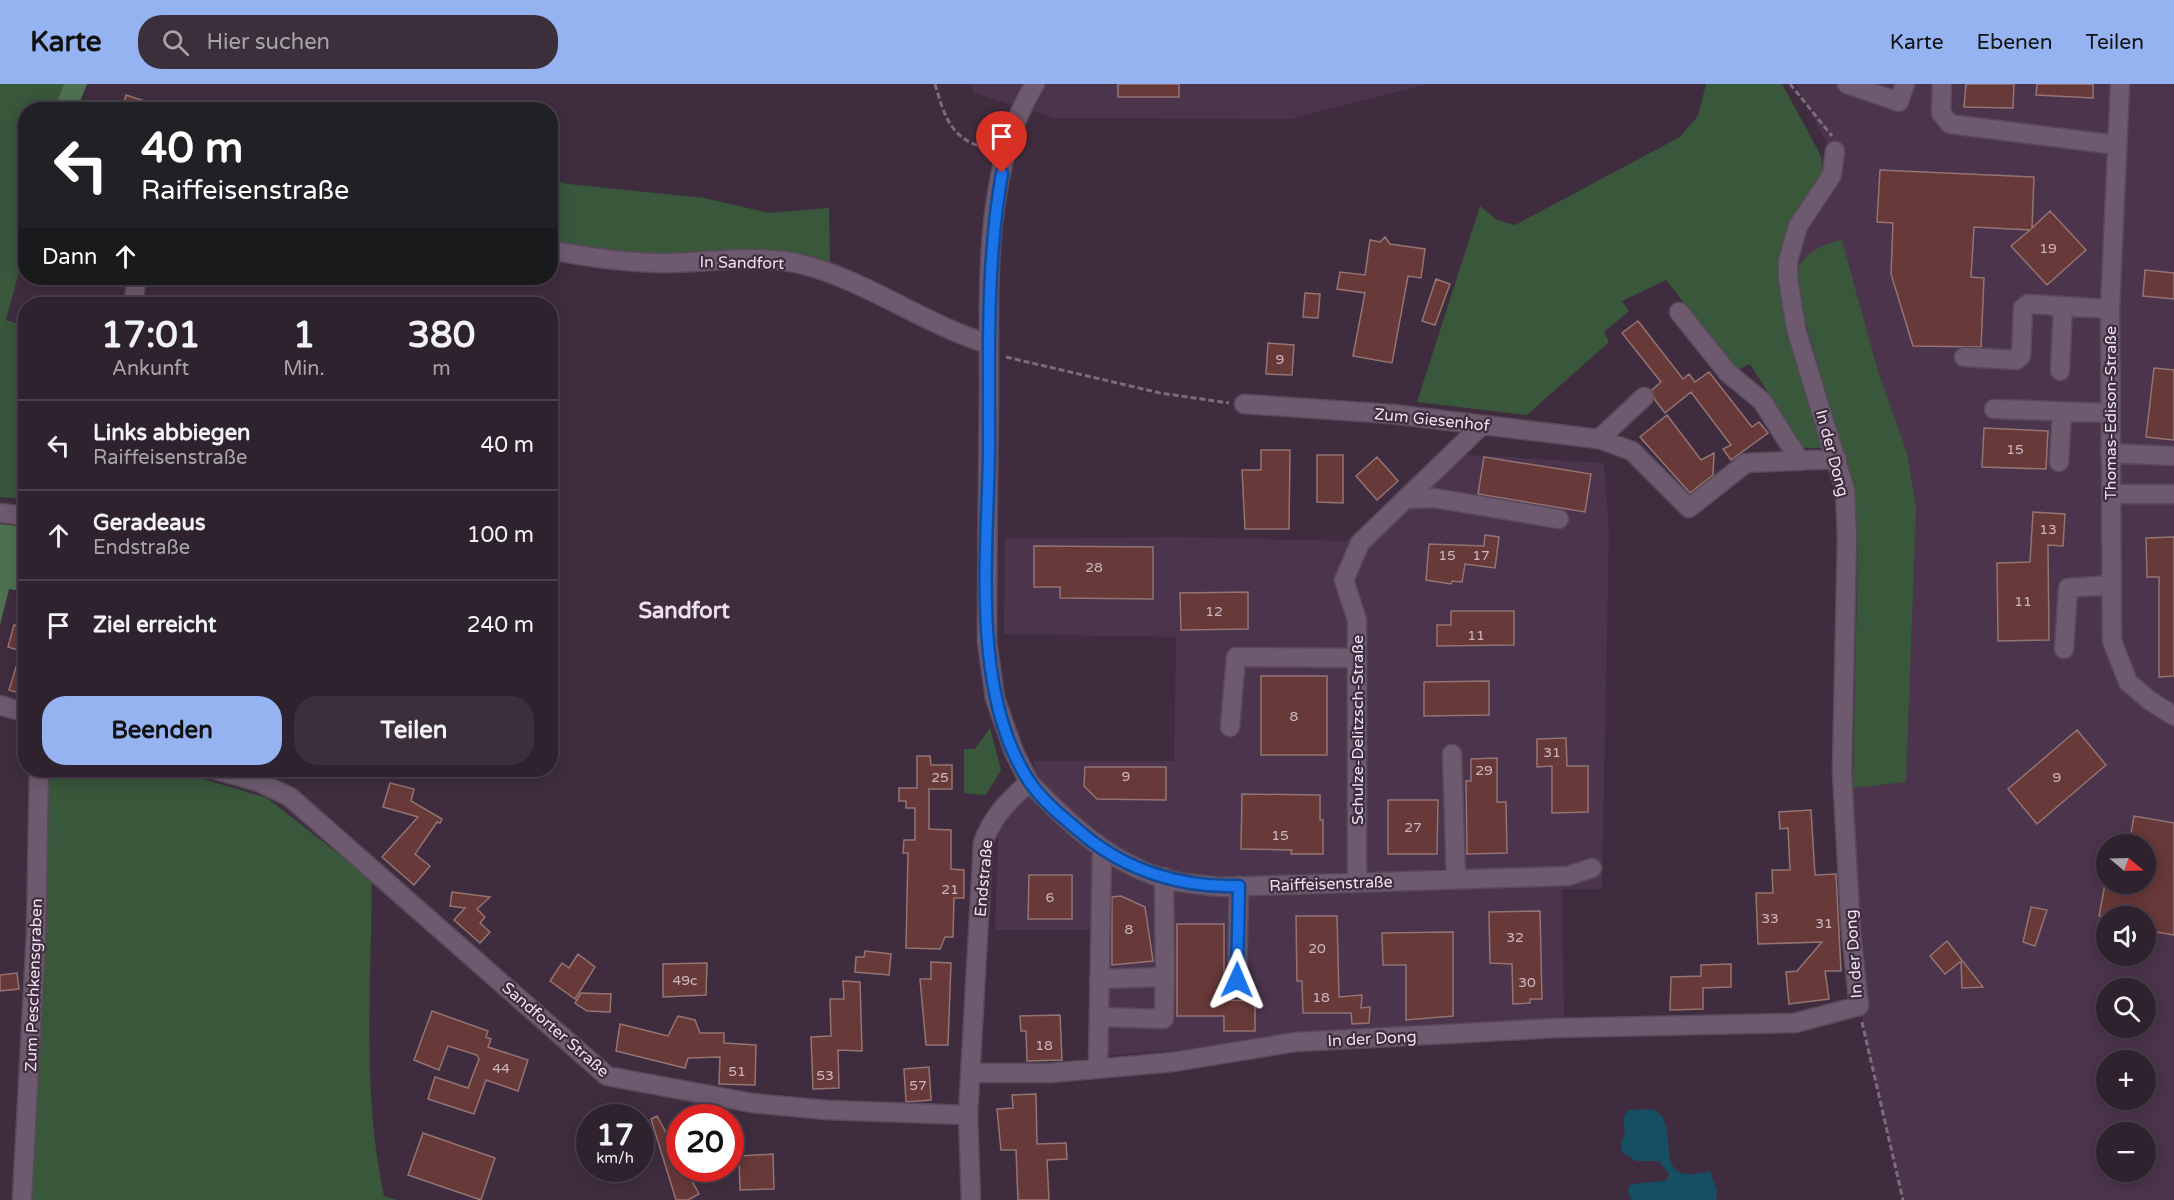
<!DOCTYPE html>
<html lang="de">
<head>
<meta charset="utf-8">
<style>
  :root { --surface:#2f222f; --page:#3b2f3b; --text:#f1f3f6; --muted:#a7a4aa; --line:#4a3f4b; --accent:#95b2f1 }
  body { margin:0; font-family:"Varela Round",sans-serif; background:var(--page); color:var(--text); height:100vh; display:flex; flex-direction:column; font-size:22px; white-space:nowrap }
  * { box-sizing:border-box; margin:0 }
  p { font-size:20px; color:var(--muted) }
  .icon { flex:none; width:33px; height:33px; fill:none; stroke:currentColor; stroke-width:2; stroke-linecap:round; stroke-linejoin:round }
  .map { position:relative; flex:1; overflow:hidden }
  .sheet { position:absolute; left:18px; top:213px; width:540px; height:480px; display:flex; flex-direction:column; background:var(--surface); border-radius:24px; box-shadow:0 3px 15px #0003,0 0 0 2px var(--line) }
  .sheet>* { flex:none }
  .hud { position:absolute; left:18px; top:18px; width:540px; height:183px; border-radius:24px; box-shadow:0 3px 15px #0003,0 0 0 2px var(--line); background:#202124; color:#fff; overflow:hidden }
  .needle { width:39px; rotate:109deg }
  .buttons { position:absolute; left:2096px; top:750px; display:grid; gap:12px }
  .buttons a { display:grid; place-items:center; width:60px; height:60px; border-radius:50%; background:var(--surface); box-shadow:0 3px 15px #0003,0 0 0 2px var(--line); font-size:30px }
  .speed { position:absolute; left:576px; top:1020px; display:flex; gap:12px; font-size:30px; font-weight:700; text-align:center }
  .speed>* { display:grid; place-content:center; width:78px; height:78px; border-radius:50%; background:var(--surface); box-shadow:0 3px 15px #0003,0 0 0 2px var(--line); line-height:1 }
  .speed small { font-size:15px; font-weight:400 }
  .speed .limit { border:9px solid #d22; background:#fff; color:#111 }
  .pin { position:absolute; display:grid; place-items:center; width:51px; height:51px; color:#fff; margin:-62px -26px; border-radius:50% 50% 50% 0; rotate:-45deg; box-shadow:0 0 6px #0007 }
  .pin .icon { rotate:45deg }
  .me { position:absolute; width:66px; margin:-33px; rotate:1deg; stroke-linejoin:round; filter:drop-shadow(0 0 4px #0008) }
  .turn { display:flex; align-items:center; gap:21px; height:126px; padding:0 24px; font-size:27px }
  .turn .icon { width:78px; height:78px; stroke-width:2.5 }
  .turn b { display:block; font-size:42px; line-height:51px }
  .then { display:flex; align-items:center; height:57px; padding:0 24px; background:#0003; gap:12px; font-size:22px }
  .eta { display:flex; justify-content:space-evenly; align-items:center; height:102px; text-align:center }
  .eta b { font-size:36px; font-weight:700; line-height:42px }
  .button { display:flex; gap:12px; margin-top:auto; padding:12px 24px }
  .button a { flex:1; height:69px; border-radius:24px; background:var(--accent); color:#111; font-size:24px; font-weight:700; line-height:69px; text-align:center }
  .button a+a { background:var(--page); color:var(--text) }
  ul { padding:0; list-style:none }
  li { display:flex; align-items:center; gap:18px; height:90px; padding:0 24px; border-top:2px solid var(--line) }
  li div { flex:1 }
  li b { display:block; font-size:22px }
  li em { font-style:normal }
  header { display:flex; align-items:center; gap:36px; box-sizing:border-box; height:84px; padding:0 30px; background:var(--accent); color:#111 }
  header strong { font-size:28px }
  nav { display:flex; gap:33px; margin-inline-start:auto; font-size:21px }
  .search { width:420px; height:54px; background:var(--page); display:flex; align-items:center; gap:15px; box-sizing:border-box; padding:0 21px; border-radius:24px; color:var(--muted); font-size:22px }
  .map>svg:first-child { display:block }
</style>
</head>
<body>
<header>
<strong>Karte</strong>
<div class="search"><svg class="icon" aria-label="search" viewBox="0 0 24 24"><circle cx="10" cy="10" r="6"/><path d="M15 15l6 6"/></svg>Hier suchen</div>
<nav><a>Karte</a><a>Ebenen</a><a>Teilen</a></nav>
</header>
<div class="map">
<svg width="2174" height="1116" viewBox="0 0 2174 1116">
  <rect width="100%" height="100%" fill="#3f2d3f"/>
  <path fill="#4b344c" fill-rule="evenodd" d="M971,0H1428L1290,35L1055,34L974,9Z
    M1796,0H2174V1116H1903L1859,922L1847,686L1845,406L1796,245L1788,137L1830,66ZM2106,760H2145V800H2106ZM2106,832H2145V872H2106ZM2106,904H2145V944H2106ZM2106,976H2145V1016H2106ZM2106,1048H2145V1088H2106Z
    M1438,369L1604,379L1609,448L1602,805H1562L1564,938L1098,972L1094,846H995L998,750L1007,730L1037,705L1034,677H1174L1176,553L1004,550L1005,455L1177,453L1347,457L1430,384Z"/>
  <path fill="#38573b" d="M0,0H64L54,25L26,26L25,165L6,236L25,242V415L0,413Z
    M1706,0H1782L1820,70L1825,90L1782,167L1825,364H1803L1750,280L1737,286L1666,196L1622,217L1629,227L1604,248L1609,258L1527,331L1417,318L1480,122L1497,136L1515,141L1680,53L1698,32Z
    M550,95L568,100L704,114L770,129L829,124L830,183L651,173L551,161Z
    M1842,156L1877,284L1907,369L1916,424L1906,698L1853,704L1858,457L1854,406L1797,208C1797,201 1795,190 1798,184C1805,168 1826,159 1842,156Z
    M990,644L1001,686L986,711L964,709V665H975Z
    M46,686H174L267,714L372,796C371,901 362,1009 384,1112L397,1116H27Z"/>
  <path fill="#4e7151" d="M64,0H87L77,25H54Z
    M0,440L25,443L26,508L9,505L0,541Z"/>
  <path fill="#154f61" d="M1652,1025C1686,1038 1644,1106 1710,1087L1717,1107L1716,1116H1631L1628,1107L1631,1100L1666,1097L1669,1090L1659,1077H1636L1622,1068L1621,1059L1625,1048L1623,1033L1629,1026Z"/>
  <path fill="#673938" stroke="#947473" stroke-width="1.5" d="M1118,0H1179V13H1118Z
    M1966,0H2014L2013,24L1964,23Z
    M2037,0H2093V14L2036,11Z
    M126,11L163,23V26H122Z
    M1880,86L2034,93L2032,144L2050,127L2086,166L2047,201L2011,162L2030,146L1974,143L1971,193L1984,194L1981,263L1913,262L1891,190L1893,139L1877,138Z
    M1385,153L1390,160L1425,165L1421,194L1408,192L1392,279L1353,272L1365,209L1337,205L1340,188L1365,191L1370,156L1380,158Z
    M2145,186L2174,189V215L2143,212Z
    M1436,195L1450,200L1435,241L1422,237Z
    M1305,209L1320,210L1318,234L1303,233Z
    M1638,237L1683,295L1689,290L1695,298L1709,288L1752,343L1759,338L1768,349L1731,376L1723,365L1731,361L1691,308L1665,329L1655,316L1652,306L1661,298L1622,249Z
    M1268,259L1294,261L1292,291L1266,290Z
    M2154,284L2174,286V356L2146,353Z
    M1667,331L1701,376L1714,369L1713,391L1690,409L1640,353Z
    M1984,344L2048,347L2046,385L1982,383Z
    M1261,366H1290L1289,445H1245L1242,386H1261Z
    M1317,371H1343V419L1317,418Z
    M1377,373L1398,397L1377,416L1356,392Z
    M1484,373L1591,390L1585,428L1478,410Z
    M2033,428L2065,430L2063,462L2048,461L2049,556L1998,557L1997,479L2030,478Z
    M1485,451L1499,453L1495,484L1465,480L1462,498L1452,497L1451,500L1426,496L1429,460L1484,462Z
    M2174,453V592L2159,593V493H2147L2146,454Z
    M1034,462L1153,463V515L1060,514V503H1034Z
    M1248,508V545L1181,546L1180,509Z
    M1451,527H1514V561L1437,562V541H1451Z
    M14,541L26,544V611L9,606L21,567L8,563Z
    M1261,592H1327V671H1261Z
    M1489,597V631L1424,632V598Z
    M2077,646L2106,681L2037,740L2008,705Z
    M1566,654L1567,682H1588V728L1552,729V682L1537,683V655Z
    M917,672H930L931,681H952V705H929V745L951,746V785L964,786V814H954L953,853H945L940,865L906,864L908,769H903L904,756H915V724H906V717H899V704H917Z
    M1497,674V718H1506L1507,769L1467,770L1466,697H1471V675Z
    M1085,683H1166V716L1097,715L1084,702Z
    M390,699L414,705L411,717L442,735L440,739L437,738L415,770L430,782L414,801L382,773L418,733L383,723Z
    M1242,710L1320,711V736H1323V770H1291L1292,766L1241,765Z
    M1388,716H1438L1437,770H1388Z
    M1811,726L1815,791L1836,790L1841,887H1825L1829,915L1789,920L1786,888L1797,887L1822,858L1758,860L1756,809H1773L1772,786H1790L1788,744L1780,745L1779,728Z
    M2134,732L2174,739V851L2145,846V832H2099L2105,800H2145V760H2129Z
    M1029,791H1072V835H1028Z
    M452,808L490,813L477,825L485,833L480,839L490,848L480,859L454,836L465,824L450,822Z
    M1121,812L1145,823L1153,877L1112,881V813Z
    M2031,823L2047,826L2035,862L2023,858Z
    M1540,827L1542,915H1530V919L1513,920L1512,880L1490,879L1489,828Z
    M1296,832H1337L1339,913L1362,911L1361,924L1370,923L1369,939L1352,940L1351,929H1303L1302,897H1297Z
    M1177,840H1224V916L1255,917V947H1224V932H1177Z
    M1453,848V932L1406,936V881H1383L1382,849Z
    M1947,857L1961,875L1983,903L1962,904L1961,877L1945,890L1930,872Z
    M865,867L891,870L889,891L855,888L856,873H864Z
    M578,870L595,883L575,915L550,897L562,879L569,884Z
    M931,878L951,879L948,961H926L920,895H931Z
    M707,879L706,911L663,913V880Z
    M1731,880V903L1703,904V925L1670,926L1671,893L1701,892V881Z
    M17,889L19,905L0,907V891Z
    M843,897L860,898L862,967L838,966L839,1004L813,1005L811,953L831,952L830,915H844Z
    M581,909L611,910L610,928L587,927L575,919Z
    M432,927L488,947L486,953L491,955L488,963L528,976L518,1007L486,996L474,1030L428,1015L435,993L468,1004L479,975L477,971L448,962L439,986L414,976Z
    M1060,931L1062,976L1027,977L1026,947H1021L1020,932Z
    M678,932L695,936L700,949H724V959L756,961L755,1001L719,1000L720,973L688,974L685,984L616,967L620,940L668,952Z
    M929,983L931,1016L906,1018L904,985Z
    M1036,1010L1037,1060L1066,1059L1067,1075L1047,1076L1049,1116H1018L1016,1066H1001L997,1025L1013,1024L1012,1011Z
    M657,1032L680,1074V1084H685L699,1110L688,1116H676L651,1035Z
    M423,1049L495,1074L481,1116L408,1091Z
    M773,1070L774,1105L740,1106L739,1072Z"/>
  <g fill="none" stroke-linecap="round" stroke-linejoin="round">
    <g stroke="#594a5a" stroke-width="21">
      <path id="minor" d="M1847,0L1899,18L1905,0
        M1942,0L1941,29L1950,40L2117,61
        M2120,0L2110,225L2112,557L2128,598L2149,616L2174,632
        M550,166C587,173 626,179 664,179C707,179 753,170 796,179C864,194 922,240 989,260
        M134,220L136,194
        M1679,228L1728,289L1762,317L1800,377
        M1964,273L2016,276L2021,272L2023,224L2028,220L2110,225
        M2060,287L2063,222
        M1244,320L1392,330L1599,355L1632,367L1689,424L1746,379L1837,375
        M1994,325L2110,329
        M1599,355L1644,313
        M2110,369L2174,372
        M2059,378L2062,328
        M2111,410H2174
        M1406,415L1434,414L1559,435
        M0,429L26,432
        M2064,565L2068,504L2111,501
        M0,621L26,629
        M1230,643L1236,573L1357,574
        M1452,670L1456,794
        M216,686L259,698L290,713L607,992L752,1019L827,1026L968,1031
        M1029,698C1069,740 1114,783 1173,797C1188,800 1204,801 1220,803L1568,792L1592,784
        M1357,798V536L1344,496L1360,459L1482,341
        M1099,895L1165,893L1164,793
        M1237,895L1239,802
        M1099,933L1164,935L1165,893
        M1098,984L1102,765
        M971,989H1050L1173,978L1295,958L1557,944L1795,939L1859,922L1851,849L1842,688L1847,453L1845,406L1796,245L1788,194V177L1798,142L1832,91L1835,67
        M22,1116L36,850L39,686
        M971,1116L968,1031L983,759C992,732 1009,717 1029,698L1014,668L995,614L987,557C987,477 988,396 989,316C990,216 980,88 1035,0"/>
    </g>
    <path stroke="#7b6b7b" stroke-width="3" stroke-dasharray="6 3" stroke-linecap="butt" d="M935,0C945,34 951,56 989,65
      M1790,0L1832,52
      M1006,273L1160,309L1229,319
      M1862,938L1903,1116"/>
    <use href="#minor" stroke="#6e5a6f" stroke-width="18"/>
  </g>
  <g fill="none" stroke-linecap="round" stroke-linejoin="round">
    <g stroke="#114b97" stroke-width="15">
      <path id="route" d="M1002,89C986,180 989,272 989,364C988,467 970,607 1029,697C1042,717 1065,735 1084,751C1127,787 1183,804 1239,802L1237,896"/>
    </g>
    <use href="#route" stroke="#1a73e8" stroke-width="10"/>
  </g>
  <g text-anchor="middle" stroke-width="4.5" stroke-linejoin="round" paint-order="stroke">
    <g font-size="14" fill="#ccb7c0">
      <text x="2048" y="169">19</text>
      <text x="1280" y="280">9</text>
      <text x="2015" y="370">15</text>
      <text x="2048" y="450">13</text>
      <text x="1447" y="476">15</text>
      <text x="1481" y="476">17</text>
      <text x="1094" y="488">28</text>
      <text x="2023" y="522">11</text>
      <text x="1214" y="532">12</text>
      <text x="1476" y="556">11</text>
      <text x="1294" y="637">8</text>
      <text x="1552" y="673">31</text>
      <text x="1484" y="691">29</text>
      <text x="1126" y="697">9</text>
      <text x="940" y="698">25</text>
      <text x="2057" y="698">9</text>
      <text x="1413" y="748">27</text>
      <text x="1280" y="756">15</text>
      <text x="950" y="810">21</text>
      <text x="1050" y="818">6</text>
      <text x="1770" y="839">33</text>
      <text x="1824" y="844">31</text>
      <text x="1129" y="850">8</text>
      <text x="1515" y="858">32</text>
      <text x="1317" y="869">20</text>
      <text x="685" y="901">49c</text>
      <text x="1527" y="903">30</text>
      <text x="1321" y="918">18</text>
      <text x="1044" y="966">18</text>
      <text x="501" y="989">44</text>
      <text x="737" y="992">51</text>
      <text x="825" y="996">53</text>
      <text x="918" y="1006">57</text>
    </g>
    <g font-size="16" fill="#ede1ed" stroke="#3f2d3f">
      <text transform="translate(742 178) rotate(1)" y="6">In Sandfort</text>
      <text transform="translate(2110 329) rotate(-90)" y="6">Thomas-Edison-Straße</text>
      <text transform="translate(1432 335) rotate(6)" y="6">Zum Giesenhof</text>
      <text transform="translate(1833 369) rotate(75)" y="6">In der Dong</text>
      <text transform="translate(1357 646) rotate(-90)" y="6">Schulze-Delitzsch-Straße</text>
      <text transform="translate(983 794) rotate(-85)" y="6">Endstraße</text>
      <text transform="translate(1331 799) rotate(-2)" y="6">Raiffeisenstraße</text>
      <text transform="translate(1853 870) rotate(-94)" y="6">In der Dong</text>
      <text transform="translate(33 901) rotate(-88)" y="6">Zum Peschkensgraben</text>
      <text transform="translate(556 945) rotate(41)" y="6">Sandforter Straße</text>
      <text transform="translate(1372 954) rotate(-3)" y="6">In der Dong</text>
    </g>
    <g font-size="22" font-weight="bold" fill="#ede1ed" stroke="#3f2d3f">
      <text x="684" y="534">Sandfort</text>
    </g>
  </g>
</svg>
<div class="buttons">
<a><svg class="needle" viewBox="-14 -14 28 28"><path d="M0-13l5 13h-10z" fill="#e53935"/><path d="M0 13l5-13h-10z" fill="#a7a4aa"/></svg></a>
<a><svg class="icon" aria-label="sound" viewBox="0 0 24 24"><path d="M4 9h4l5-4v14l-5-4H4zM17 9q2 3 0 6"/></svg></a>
<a><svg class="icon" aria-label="search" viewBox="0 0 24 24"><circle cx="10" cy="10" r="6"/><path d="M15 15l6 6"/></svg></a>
<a>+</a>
<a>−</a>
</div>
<div class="speed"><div>17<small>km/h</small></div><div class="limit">20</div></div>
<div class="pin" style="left:1002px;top:89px;background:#d93025"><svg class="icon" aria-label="arrive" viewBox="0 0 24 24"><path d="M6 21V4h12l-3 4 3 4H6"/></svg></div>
<svg class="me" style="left:1237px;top:896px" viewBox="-20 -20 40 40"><path d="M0-17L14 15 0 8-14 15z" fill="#1a73e8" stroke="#fff" stroke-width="4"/></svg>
<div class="hud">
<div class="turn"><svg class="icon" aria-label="left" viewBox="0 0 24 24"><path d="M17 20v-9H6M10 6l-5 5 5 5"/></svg><div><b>40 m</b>Raiffeisenstraße</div></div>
<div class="then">Dann<svg class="icon" aria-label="ahead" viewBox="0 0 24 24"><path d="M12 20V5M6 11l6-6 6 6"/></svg></div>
</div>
<section class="sheet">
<div class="eta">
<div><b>17:01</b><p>Ankunft</p></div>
<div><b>1</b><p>Min.</p></div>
<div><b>380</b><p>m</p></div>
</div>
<ul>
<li><svg class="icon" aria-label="left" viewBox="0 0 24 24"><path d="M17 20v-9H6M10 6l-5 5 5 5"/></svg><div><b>Links abbiegen</b><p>Raiffeisenstraße</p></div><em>40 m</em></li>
<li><svg class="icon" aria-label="ahead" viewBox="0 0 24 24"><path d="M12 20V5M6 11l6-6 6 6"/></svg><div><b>Geradeaus</b><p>Endstraße</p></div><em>100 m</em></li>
<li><svg class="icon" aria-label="arrive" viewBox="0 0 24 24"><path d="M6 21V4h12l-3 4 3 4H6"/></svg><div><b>Ziel erreicht</b></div><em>240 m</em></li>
</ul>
<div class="button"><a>Beenden</a><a>Teilen</a></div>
</section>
</div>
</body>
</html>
